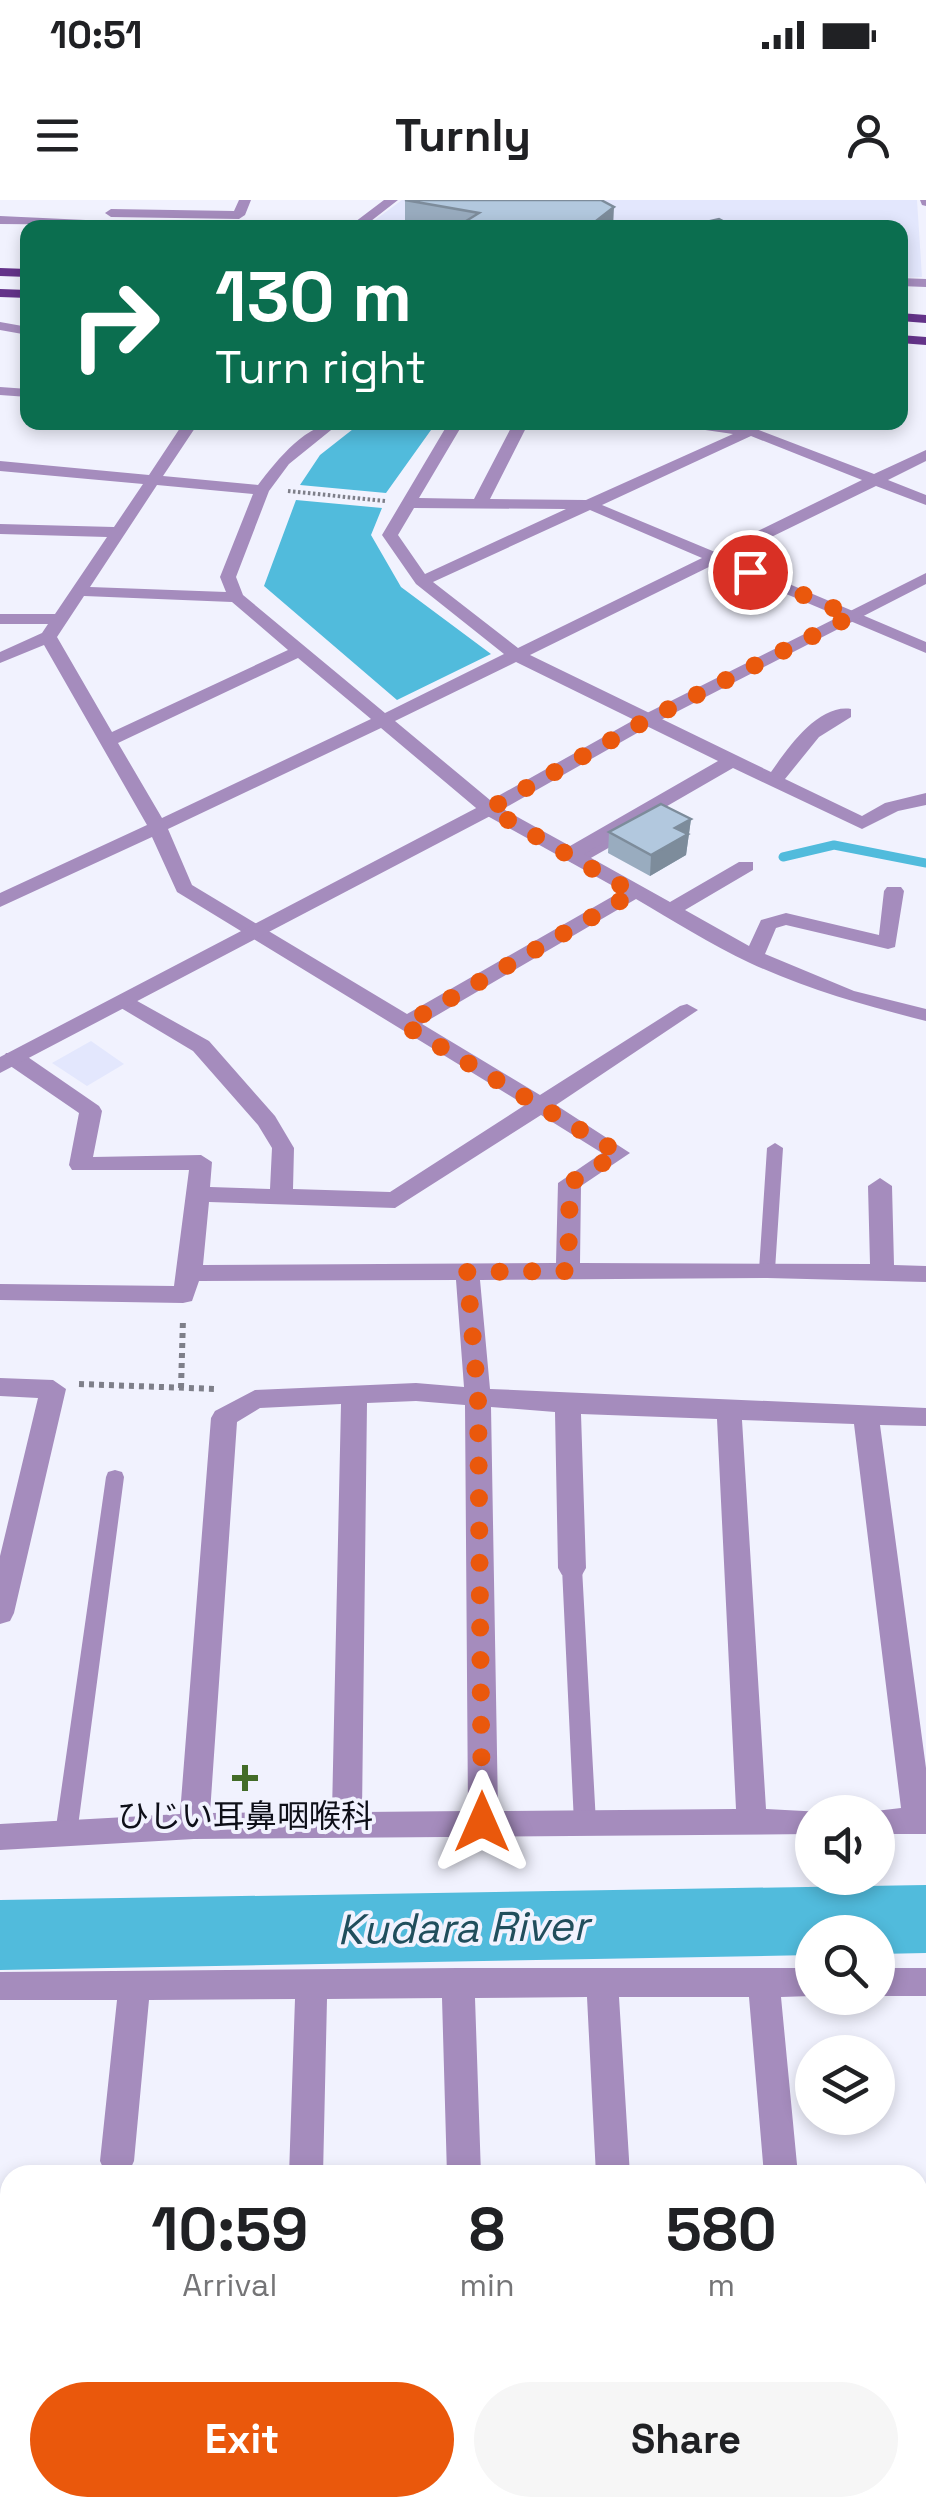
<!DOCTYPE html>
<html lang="en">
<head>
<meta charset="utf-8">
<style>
  :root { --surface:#fff; --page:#f6f6f6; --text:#202124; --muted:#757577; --accent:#ea580c }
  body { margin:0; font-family:"Space Grotesk","Noto Sans JP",sans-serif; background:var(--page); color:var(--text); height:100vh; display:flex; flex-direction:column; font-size:38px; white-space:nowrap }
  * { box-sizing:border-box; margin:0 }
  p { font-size:32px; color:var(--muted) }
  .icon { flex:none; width:55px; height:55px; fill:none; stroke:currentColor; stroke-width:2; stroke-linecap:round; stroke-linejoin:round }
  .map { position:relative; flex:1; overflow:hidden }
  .sheet { position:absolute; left:0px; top:1965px; width:928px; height:352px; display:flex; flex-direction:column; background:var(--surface); border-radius:30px 30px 0 0; box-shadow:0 5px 15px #0003 }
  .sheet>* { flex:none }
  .banner { position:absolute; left:20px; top:20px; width:888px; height:210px; border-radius:20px; box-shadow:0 5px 15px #0003; background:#0b6e4f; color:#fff; overflow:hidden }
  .buttons { position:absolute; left:795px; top:1595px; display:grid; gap:20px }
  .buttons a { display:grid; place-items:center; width:100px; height:100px; border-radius:50%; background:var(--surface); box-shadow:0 5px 15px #0003; font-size:50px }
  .pin { position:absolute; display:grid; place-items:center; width:85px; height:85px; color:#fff; margin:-42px; border:5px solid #fff; border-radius:50%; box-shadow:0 2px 10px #0007 }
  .me { position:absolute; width:110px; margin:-55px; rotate:0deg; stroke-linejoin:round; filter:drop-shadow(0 0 8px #0008) }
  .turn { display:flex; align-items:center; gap:35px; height:210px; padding:0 30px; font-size:45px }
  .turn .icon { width:130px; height:130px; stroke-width:2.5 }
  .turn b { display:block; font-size:70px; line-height:85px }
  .eta { display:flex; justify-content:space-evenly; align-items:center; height:170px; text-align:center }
  .eta b { font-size:60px; font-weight:800; line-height:70px }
  .action { display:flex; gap:20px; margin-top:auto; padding:20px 30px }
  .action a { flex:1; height:115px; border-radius:60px; background:var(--accent); color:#fff; font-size:40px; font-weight:800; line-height:115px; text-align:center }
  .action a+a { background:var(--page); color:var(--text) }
  .status { display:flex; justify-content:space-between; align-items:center; height:70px; padding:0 50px; background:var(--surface); direction:ltr }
  .status svg { height:28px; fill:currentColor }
  header { display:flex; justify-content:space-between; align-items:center; height:130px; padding:0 30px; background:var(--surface); font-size:45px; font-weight:800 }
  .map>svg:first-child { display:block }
</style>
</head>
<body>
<div class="status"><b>10:51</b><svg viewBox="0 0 49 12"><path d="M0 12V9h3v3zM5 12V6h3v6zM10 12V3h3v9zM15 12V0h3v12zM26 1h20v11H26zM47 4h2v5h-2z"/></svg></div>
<header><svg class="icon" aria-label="menu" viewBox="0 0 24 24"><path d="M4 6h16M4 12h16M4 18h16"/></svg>Turnly<svg class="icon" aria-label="person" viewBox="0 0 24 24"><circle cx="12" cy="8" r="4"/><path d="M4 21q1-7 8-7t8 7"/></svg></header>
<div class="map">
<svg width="926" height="2317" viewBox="0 0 926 2317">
  <rect width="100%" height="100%" fill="#f1f2fe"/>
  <path fill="#e3e7fd" d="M402,0H917L922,77L900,78V28H364Z
    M91,841L124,864L87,886L52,863Z"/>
  <path fill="#51bbdc" d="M362,222L436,223L386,293L300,285L320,255Z
    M296,300L382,308L371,335L401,387L491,454L397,500L264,386Z"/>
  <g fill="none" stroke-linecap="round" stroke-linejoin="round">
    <path stroke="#51bbdc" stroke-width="9" d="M783,657L834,645L926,663"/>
    <path fill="#51bbdc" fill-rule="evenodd" d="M926,1685V1753L878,1754V1732H812V1755L0,1770V1700Z"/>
    <path stroke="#7e7f89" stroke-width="4" stroke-dasharray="2.5 2.5" stroke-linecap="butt" d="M288,291L385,301"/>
    <path stroke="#7e7f89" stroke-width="6" stroke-dasharray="5 5" stroke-linecap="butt" d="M79,1184L217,1189
      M181,1188L183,1119"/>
    <path fill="#a58cbd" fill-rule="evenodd" d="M628,627L633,628V634L582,663H572L570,660Z
      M775,943L783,948L775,1070L767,1076L759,1070L767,948Z
      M115,1270L122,1272L124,1277L77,1634L73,1640L66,1643L59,1640L55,1634L106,1277L108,1272Z
      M572,1361L579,1363L582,1368L596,1623L592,1629L585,1632L578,1629L574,1623L562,1368L565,1363Z"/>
    <path fill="#a58cbd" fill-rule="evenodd" d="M239,0H251L245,15L239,19L111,17L105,13L111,9L234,11Z
      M384,0H398L362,28H347Z
      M920,0H926V6L922,5Z
      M0,16L107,21L113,25L0,24Z
      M900,78L926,79V87L900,86Z
      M0,122L28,127V135L0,130Z
      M0,187L28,189V197L0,195Z
      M184,222H199L163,276L258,285C278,259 307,222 341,222L289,264L269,291L236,377L243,395L385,513L504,454L416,384L382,335L449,222H464L419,298L474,299L514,222H529L490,299L586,300L733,234L650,222L751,227L874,274L926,250V261L888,280L926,295V305L876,286L728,358L926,442V453L715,364L530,455L771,572C788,548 818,504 851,509V517L819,537L785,579L862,616L885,603L926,593V605L898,611L862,629L733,568L584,654L670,702L739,662H753V670L685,710L749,746L761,720L786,713L879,735L884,691L887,687H901L904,691L895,747L888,749L786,725L776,728L765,754L854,791L926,809V821C865,806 807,789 750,763C710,744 672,720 636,699L422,824L540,895L680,806L687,804L698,810L556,905L630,953L581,986L580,1063L870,1064L868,986L880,978L892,986L894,1065L926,1066V1082L767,1078L480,1080L490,1189L926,1208V1226L880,1225L926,1568V1634H878V1612H867L901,1608L854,1224L742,1220L766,1609L823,1612H812V1634L194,1639L0,1650V1624L180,1614L211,1218L215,1211L255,1190L416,1183L464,1187L456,1080L199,1081L192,1101L183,1103L0,1100V1084L174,1086L189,970H72L69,965L79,913L6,863L3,858L6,853H22L99,906L102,911L93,957L201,955L212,962L210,987L270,989L272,948L258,925L193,851L116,805V797H130L209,841L275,916L294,948L293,989L390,992L525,905L177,692L152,637L0,707V693L147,625L44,445L0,463V452L42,433L48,424H0V414H55L107,337L0,334V324L114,327L143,284L0,271V261L149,275ZM751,236L862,280L715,352L602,305ZM157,285L253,294L220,377L226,392L90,387ZM414,308L566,309L425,374L398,335ZM590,310L702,358L518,448L433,382ZM84,396L232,402L288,450L112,532L57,437ZM298,458L371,519L162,618L118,543ZM516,462L718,561L570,646L496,605L395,521ZM381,528L482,613L622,691L407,814L192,685L168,629ZM541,915L602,953L558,983L556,1063L203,1065L209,1002L395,1008ZM416,1201L465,1205L468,1611L362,1612L367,1203ZM341,1204L332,1612L210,1613L237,1222L260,1208ZM491,1207L555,1212L558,1368L562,1375H582L586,1368L581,1214L717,1219L736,1609L498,1611Z
      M0,1178L53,1180L66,1189L14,1413L10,1421L0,1424V1356L38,1198L0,1196Z
      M458,1768H812V1796L781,1797L798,1975H764L749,1797H619L630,1975H596L587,1797L475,1798L481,1975H447L442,1798L327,1799L323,1975H289L295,1799L149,1800L134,1961L129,1972H105L100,1961L117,1800H0V1772Z
      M878,1768H926V1796H878Z"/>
    <path fill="#a58cbd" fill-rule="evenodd" d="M926,373V384L653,524L496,613L0,873V857L482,605L641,516Z"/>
    <path fill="#64338a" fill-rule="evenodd" d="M0,68L28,69V77L0,76Z
      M0,89L28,90V98L0,97Z
      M900,113L926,115V123L900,121Z
      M900,135L926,137V145L900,143Z"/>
  </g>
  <path fill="#99acbf" d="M405,0L613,28H437L405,22Z
    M691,619L686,655L650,676L608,653L609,632Z"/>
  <path fill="#7d8c9b" d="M614,7L613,28H587Z
    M691,619L686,655L650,676L651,655L675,628Z
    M39,2308H74L69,2317H34Z"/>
  <path fill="#b2c8de" stroke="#7d8c9b" stroke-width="2.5" d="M405,0H601L614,7L587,28H503L466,21L479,13Z
    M719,19L736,28H680Z
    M661,604L691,619L675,628L688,634L651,655L609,632Z
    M10,2139V2308H39L34,2317H0V2156Z"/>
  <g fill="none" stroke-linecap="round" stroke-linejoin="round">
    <path stroke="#ea580c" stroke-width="18" stroke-dasharray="0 32.4" d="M482,1622L478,1198L467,1072L568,1071L570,983L619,953L404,825L634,693L489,609L647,520L852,416L750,372"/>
  </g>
  <path fill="#436c28" stroke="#f1f2fe" stroke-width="4" d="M240 1563h10v10h10v10h-10v10h-10v-10h-10v-10h10z"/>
  <g text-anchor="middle" stroke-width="8" stroke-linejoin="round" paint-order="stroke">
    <g font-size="32" fill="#0e0f18" stroke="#f1f2fe">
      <text x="245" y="1627">ひじい耳鼻咽喉科</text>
    </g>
    <g font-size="42" font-style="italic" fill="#204e5c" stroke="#f1f2fe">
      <text transform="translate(463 1727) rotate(-1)" y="15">Kudara River</text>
    </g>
  </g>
</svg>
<div class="buttons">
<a><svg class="icon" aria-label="sound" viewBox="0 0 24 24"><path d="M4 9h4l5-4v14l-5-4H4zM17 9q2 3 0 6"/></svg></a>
<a><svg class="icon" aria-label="search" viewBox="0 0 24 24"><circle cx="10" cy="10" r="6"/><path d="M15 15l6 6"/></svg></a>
<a><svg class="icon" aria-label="layers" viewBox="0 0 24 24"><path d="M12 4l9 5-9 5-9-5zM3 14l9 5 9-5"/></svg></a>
</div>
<div class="pin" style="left:750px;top:372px;background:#d93025"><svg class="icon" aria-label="arrive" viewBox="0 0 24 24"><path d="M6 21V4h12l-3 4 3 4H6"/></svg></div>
<svg class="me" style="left:482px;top:1622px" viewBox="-20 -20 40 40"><path d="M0-17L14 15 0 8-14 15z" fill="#ea580c" stroke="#fff" stroke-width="4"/></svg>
<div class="banner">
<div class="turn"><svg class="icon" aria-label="right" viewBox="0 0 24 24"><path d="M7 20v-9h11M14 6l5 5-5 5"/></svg><div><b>130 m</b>Turn right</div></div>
</div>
<section class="sheet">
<div class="eta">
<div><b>10:59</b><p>Arrival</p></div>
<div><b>8</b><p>min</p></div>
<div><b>580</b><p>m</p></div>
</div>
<div class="action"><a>Exit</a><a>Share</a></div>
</section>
</div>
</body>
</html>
